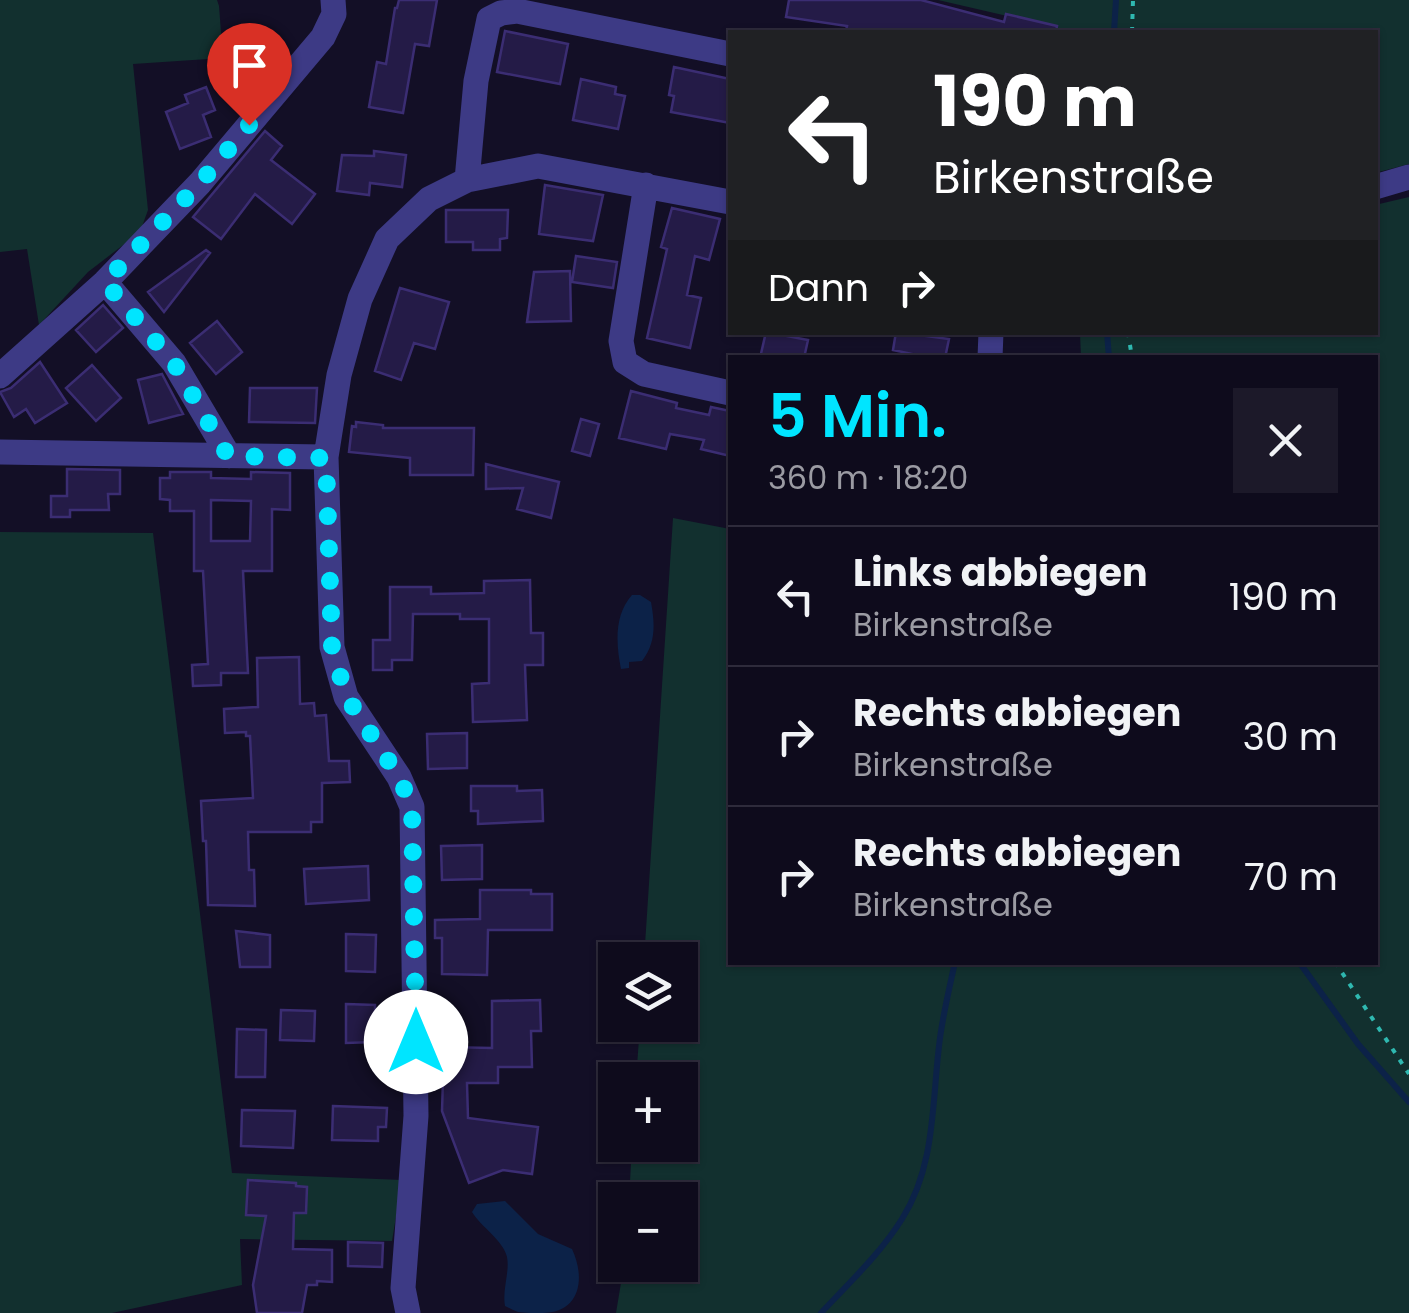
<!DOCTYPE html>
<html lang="de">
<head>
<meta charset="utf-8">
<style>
  :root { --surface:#0e0b1c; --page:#1c1929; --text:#f1f3f6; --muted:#9b9ba3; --line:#2e2b3b; --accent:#00e5ff }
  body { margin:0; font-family:Poppins,sans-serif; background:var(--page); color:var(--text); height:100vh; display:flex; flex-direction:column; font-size:38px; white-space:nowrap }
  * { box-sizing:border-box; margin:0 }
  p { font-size:32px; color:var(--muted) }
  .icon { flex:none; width:55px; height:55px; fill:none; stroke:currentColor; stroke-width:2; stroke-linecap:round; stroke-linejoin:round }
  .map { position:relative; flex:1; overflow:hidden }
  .sheet { position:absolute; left:728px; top:355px; width:650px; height:610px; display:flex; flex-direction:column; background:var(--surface); border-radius:0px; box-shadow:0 2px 8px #0004,0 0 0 2px var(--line) }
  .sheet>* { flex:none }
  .hud { position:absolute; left:728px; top:30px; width:650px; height:305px; border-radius:0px; box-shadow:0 2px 8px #0004,0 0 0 2px var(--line); background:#202124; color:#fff; overflow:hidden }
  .fabs { position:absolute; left:598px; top:942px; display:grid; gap:20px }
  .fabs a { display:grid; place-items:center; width:100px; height:100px; border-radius:0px; background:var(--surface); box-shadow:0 2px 8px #0004,0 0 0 2px var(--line); font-size:50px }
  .pin { position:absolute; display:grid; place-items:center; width:85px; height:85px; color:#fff; margin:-102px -42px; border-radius:50% 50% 50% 0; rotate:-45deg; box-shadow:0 0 10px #0007 }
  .pin .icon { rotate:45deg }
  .me { position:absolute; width:110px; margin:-55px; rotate:0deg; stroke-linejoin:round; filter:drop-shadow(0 0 8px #0008) }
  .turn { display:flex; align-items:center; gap:35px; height:210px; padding:0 40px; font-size:45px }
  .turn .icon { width:130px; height:130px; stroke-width:2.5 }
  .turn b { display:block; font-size:70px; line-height:85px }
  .then { display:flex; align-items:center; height:95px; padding:0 40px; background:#0003; gap:20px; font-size:38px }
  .round { display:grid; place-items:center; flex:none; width:105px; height:105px; border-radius:0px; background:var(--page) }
  .headline { display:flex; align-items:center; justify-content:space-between; height:170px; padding:0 40px }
  h1 { font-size:60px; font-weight:600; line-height:75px; color:var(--accent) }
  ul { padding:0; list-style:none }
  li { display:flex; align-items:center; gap:30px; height:140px; padding:0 40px; border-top:2px solid var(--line) }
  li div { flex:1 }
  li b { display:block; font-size:38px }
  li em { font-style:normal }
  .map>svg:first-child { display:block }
</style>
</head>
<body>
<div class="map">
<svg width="1409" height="1313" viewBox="0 0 1409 1313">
  <rect width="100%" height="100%" fill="#130f26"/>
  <path fill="#12302f" d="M0,0H217L219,6L223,58L133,64L148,210L140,232L88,272L39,325L27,249L0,252Z
    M938,0H1409V164L1375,173V32H1076Z
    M1409,197V1313H616L624,1265H680V1200H629L632,1145H680V1080H636L640,1025H680V960H644L673,518L730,529V962H1375V358L1081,357L1080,333L1375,332V205Z
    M0,532L153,533L232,1173L402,1180L392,1241L240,1239L242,1285L112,1313H0Z"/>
  <path fill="#0c2248" d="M632,595H640L651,602C655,624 656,643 642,661L629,662V668L621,669C616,644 614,615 632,595Z
    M505,1201L538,1234L572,1249C586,1279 580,1313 542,1313C535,1313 525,1313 518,1312C514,1311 510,1308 505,1306C502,1289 510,1272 507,1257C503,1240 481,1227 472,1212L477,1204Z"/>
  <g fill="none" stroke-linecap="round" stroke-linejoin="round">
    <path stroke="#0c2248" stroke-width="6" d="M1114,32L1116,0
      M1107,332L1109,358
      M1299,962L1358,1044L1409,1102
      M821,1313C849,1283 880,1254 902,1219C935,1167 932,1105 939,1046C942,1018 949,990 955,962"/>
  </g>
  <path fill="#241b47" stroke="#3b2d73" stroke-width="2.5" fill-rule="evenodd" d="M399,0H437L429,46L415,44L403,113L369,107L377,62L386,64L395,8H397Z
    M789,0H921L1004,22L1006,14L1057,26L1056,32H857L846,30L847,26L786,17Z
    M505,31L568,44L560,84L497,72Z
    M674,67L730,79V123L671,112L674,96L669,95Z
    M581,79L616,87L615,94L625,96L618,129L573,120Z
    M206,87L215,110L203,115L211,137L180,149L166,112L188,103L185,95Z
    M265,131L282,146L271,160L315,194L292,224L255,194L221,239L193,217Z
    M374,151L406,155L402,187L370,183L369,195L337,191L342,155L374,156Z
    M545,185L603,195L593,241L539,234Z
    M672,208L720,219L709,260L695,256L687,295L701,298L690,348L647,338L667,249L661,247Z
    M446,210H508L507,238L500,239V250H473V242H446Z
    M206,250L210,253L164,312L148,292Z
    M576,256L617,262L613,288L572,282Z
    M570,271L571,321L527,322L534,272Z
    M400,288L449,302L435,349L414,343L401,380L375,371Z
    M103,305L123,328L96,352L76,330Z
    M217,321L242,352L216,374L190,343Z
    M766,332L808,340L804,358H760Z
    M896,332L949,339L945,358H912V354L893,350Z
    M40,362L67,403L35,423L26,409L14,417L0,392L11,388Z
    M92,365L121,398L96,421L66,388Z
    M162,374L183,414L149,423L138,380Z
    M250,388H317L315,423L249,422Z
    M631,391L677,403L676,408L709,415L711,407L730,411V456L701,449L704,440L670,434L666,449L619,438Z
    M581,419L599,424L590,456L572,451Z
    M356,422L383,425V428H474L473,475H410V458L349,452L352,426L356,427Z
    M486,464L559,482L551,518L517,509L523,488L486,489Z
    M67,469L120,470V494H108L109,510H70V517H51V496H67Z
    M170,472H211V478L251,479V472L290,473V510L272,509V571H243L248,673H221V685L193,686L192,665L208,664L203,571H194V511H170V500L160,499V478H170ZM211,500L251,501L250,541H211Z
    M530,580L531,633H543V665H525L527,720L473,722L472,684L489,683V619H460V614H413L412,660H392V670H373V640H390V587H431V594L484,593V581Z
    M299,657L300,704L314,703L315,716L326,715L329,761H349L350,782L322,783V822H311V832H248L249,870H254L255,906L208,905L206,841H203L201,801L253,798L250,736H246V732L225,733L224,709L258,707L257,658Z
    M467,733V768L428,769L427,734Z
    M471,786H517V791L542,790L543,821L478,824V811H471Z
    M482,845V879L442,880L441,846Z
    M368,866L369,900L306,904L304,869Z
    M480,890H531V894H552V930H488L487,975L442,974V938H435V920L480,919Z
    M236,931L270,935V967H240Z
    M346,934L376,935L375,972L346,971Z
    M540,1000L541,1031H531L532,1067H498V1083H467L468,1118L538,1127L532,1174L503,1170L469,1183L442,1111L444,1047L492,1048V1001Z
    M346,1004L375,1005V1042L346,1043Z
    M281,1010L315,1011L314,1041L280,1040Z
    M237,1029L266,1030L265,1077H236Z
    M333,1106L387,1108L386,1127H378V1141L332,1140Z
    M242,1110L295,1111L293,1148L241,1146Z
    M248,1180L296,1183V1186L307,1187L306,1213H294L293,1249L332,1250V1282L317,1281V1285H307L302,1313H257L253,1285L266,1216L246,1215Z
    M348,1242L383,1243L382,1267L348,1266Z"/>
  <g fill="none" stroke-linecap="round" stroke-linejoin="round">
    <path stroke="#2fb8b0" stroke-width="4" stroke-dasharray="5 8" stroke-linecap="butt" d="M1132,32L1133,0
      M1128,332L1132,358
      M1375,889H1377
      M1335,962L1409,1074"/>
    <path stroke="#3d3a85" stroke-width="25" d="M467,180L476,81L489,19L501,13L517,11L730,54
      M646,185L621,341L625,362L644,374L730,393
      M1375,187L1409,177
      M105,282L174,363L229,456
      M990,358L991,332
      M0,376L105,282L200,183L323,37L334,14L333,0
      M0,452L326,457
      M408,1313L403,1288L416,1116L412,807L399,777L346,697L332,647L326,457L339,375L360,299L387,239L429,199L467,180L538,166L730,202"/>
  </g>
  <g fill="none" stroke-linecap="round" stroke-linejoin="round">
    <path stroke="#00e5ff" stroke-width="18" stroke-dasharray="0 32.4" d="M249,125L200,183L105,282L174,363L228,456L326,458L332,647L346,696L399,777L412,807L416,1042"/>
  </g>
</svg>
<div class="fabs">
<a><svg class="icon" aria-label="layers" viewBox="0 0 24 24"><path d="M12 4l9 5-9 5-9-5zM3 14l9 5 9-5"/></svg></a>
<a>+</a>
<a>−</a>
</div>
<div class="pin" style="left:249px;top:125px;background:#d93025"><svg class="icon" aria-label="arrive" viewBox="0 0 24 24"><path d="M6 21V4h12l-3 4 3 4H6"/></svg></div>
<svg class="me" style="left:416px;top:1042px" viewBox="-20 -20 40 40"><circle r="19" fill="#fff"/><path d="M0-13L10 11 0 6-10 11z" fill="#00e5ff"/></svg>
<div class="hud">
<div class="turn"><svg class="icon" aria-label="left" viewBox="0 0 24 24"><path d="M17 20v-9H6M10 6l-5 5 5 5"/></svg><div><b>190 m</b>Birkenstraße</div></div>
<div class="then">Dann<svg class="icon" aria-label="right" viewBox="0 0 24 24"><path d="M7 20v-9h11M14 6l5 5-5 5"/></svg></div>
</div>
<section class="sheet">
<div class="headline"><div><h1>5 Min.</h1><p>360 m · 18:20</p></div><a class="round"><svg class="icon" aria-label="close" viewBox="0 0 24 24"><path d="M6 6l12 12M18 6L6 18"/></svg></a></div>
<ul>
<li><svg class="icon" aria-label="left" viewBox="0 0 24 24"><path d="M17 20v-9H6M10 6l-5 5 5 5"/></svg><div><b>Links abbiegen</b><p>Birkenstraße</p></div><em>190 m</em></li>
<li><svg class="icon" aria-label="right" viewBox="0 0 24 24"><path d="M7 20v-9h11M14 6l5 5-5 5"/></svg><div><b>Rechts abbiegen</b><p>Birkenstraße</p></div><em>30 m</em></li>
<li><svg class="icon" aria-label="right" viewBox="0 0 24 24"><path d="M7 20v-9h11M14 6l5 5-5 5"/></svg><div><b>Rechts abbiegen</b><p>Birkenstraße</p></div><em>70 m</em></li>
</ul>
</section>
</div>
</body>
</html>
